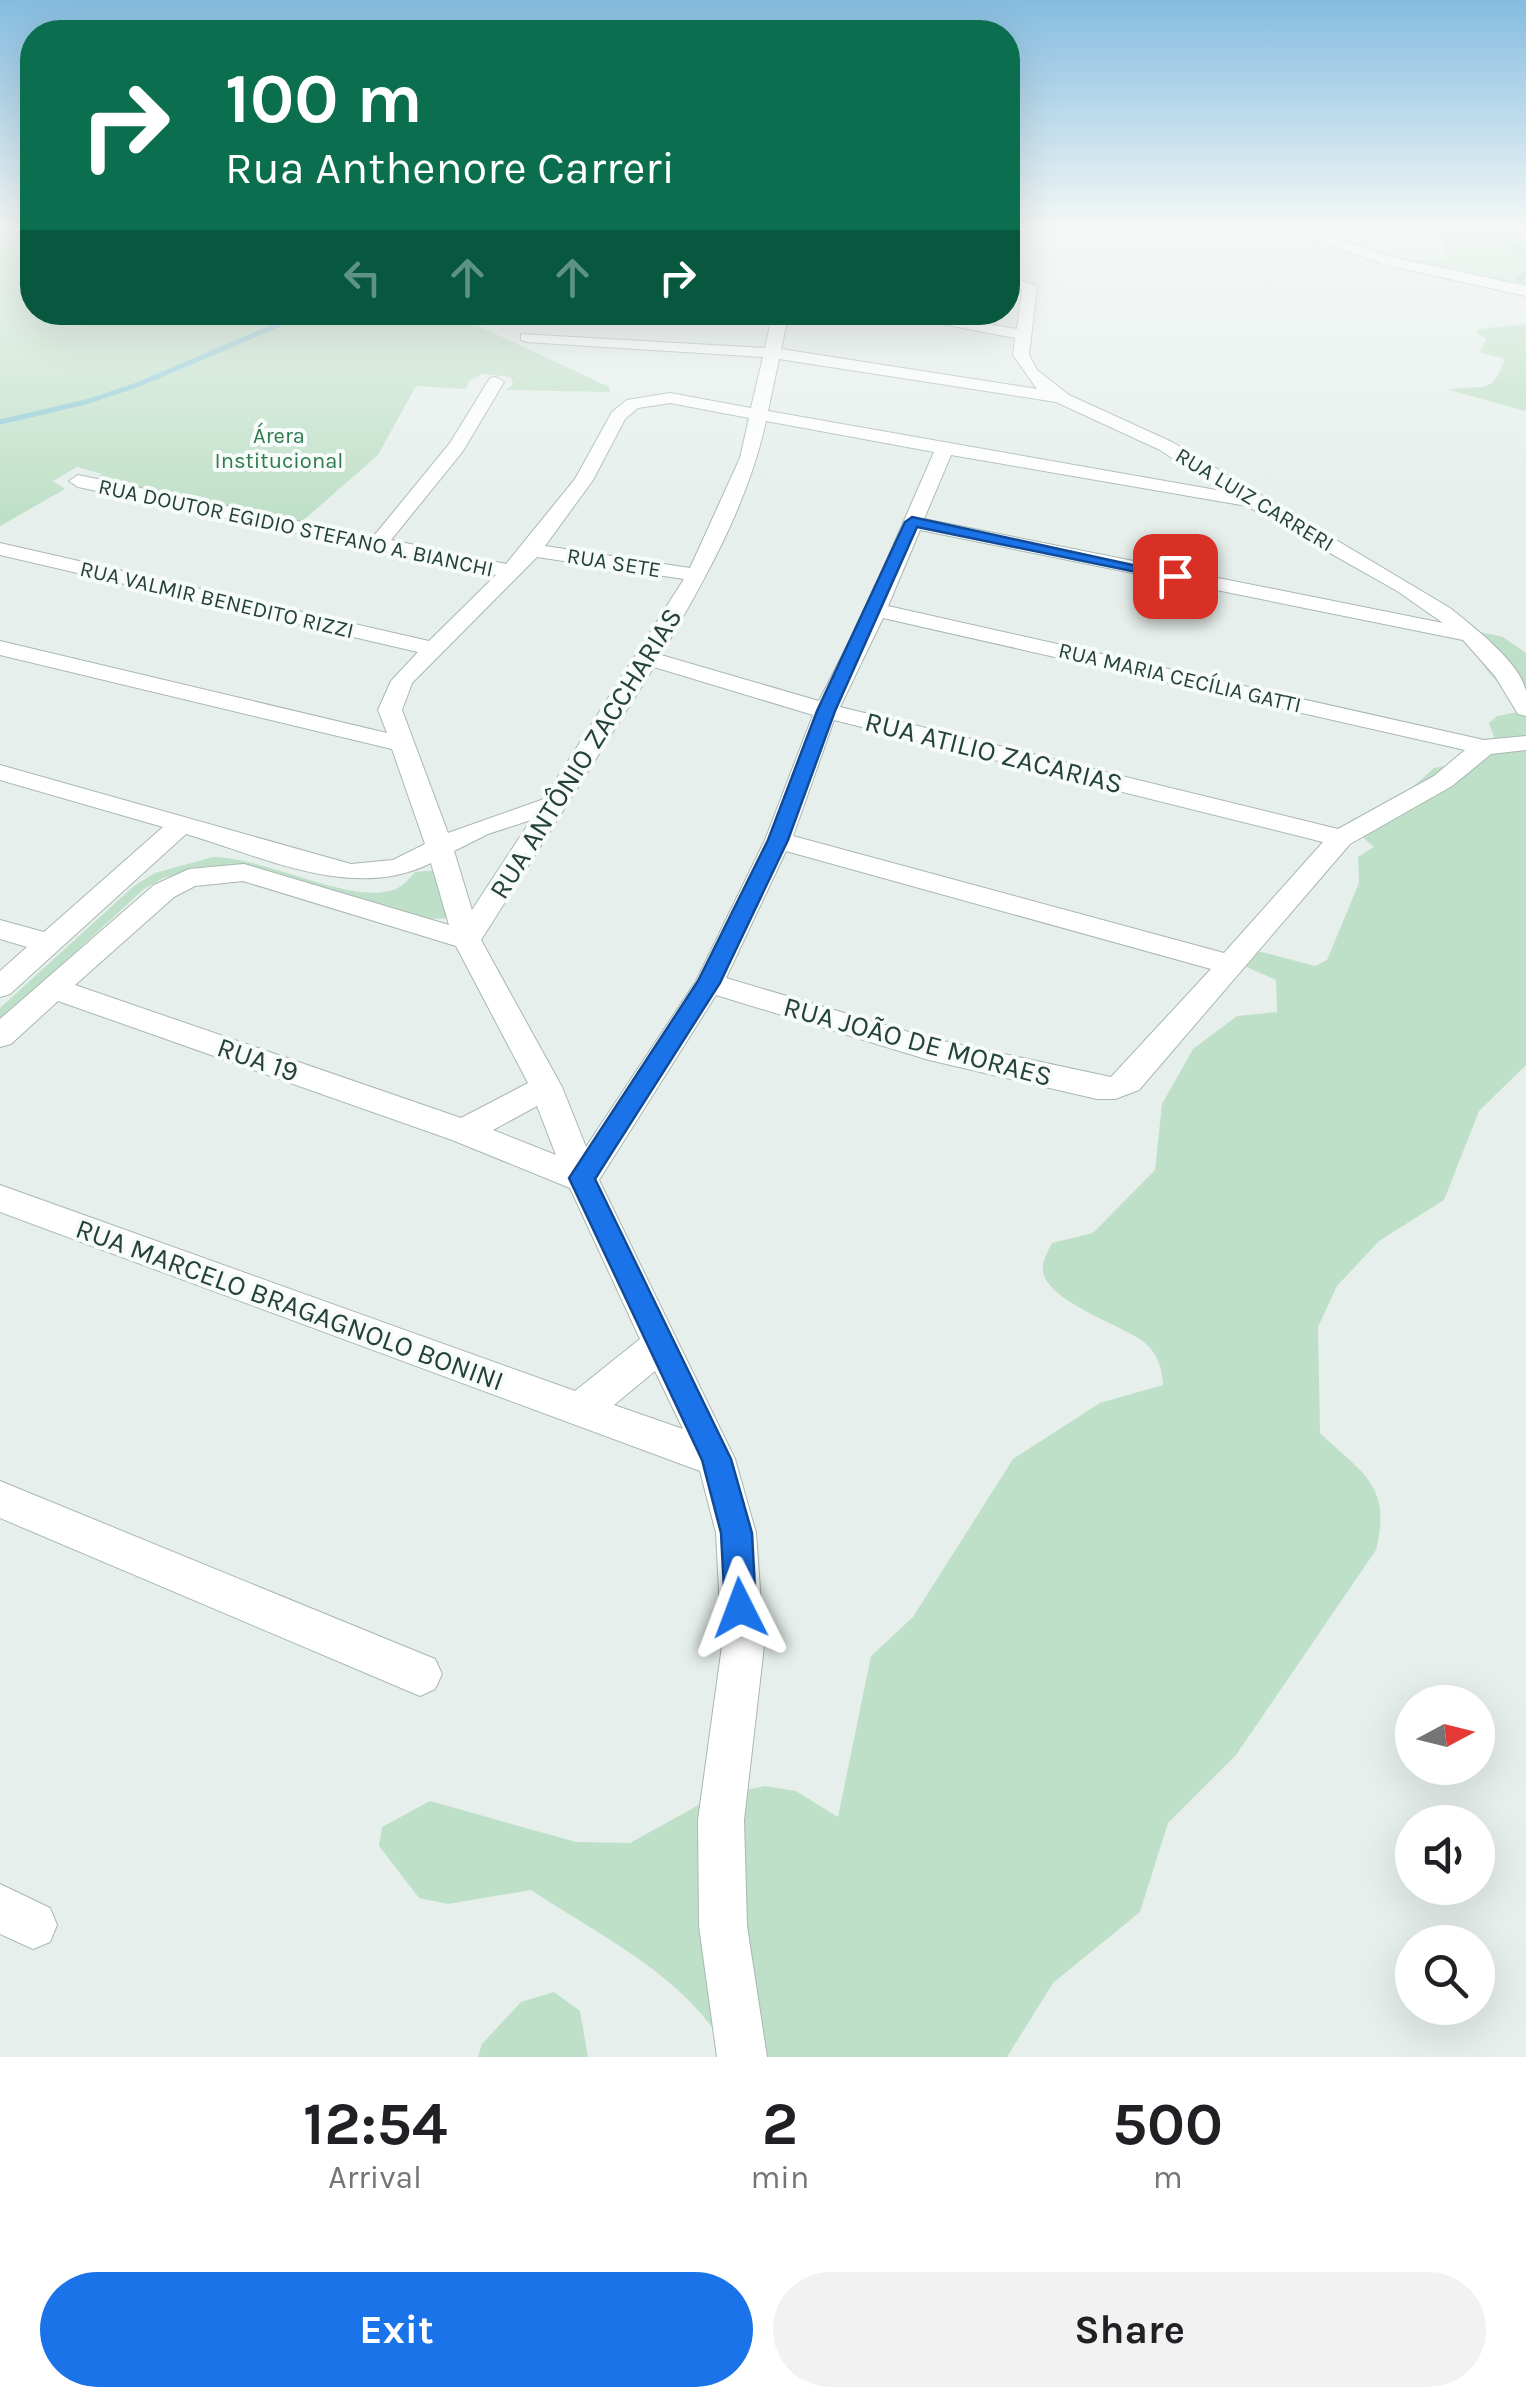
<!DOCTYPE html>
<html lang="en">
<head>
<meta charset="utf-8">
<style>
  :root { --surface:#fff; --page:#f2f2f2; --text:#202124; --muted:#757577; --accent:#1a73e8 }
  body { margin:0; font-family:Karla,sans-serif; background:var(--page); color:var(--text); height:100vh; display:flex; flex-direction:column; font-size:38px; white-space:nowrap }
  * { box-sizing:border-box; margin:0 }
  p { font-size:32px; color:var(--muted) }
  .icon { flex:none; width:55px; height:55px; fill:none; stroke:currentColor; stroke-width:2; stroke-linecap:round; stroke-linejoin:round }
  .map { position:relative; height:2057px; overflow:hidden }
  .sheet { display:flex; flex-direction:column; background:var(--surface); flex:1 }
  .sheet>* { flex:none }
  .guide { position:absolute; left:20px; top:20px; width:1000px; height:305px; border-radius:40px; box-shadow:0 10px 40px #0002; background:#0b6e4f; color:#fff; overflow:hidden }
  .needle { width:65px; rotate:83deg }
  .tools { position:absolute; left:1395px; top:1685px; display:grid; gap:20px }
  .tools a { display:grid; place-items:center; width:100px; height:100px; border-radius:50%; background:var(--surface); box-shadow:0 10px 40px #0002; font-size:50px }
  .pin { position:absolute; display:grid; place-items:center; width:85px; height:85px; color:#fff; margin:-42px; border-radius:20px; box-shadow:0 5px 15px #0006 }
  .me { position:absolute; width:110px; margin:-55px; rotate:357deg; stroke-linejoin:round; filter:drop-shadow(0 0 8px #0008) }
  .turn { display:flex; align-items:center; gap:35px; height:210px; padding:0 40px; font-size:45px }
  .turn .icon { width:130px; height:130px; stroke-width:2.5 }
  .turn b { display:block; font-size:70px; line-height:85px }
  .lanes { display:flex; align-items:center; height:95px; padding:0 40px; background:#0003; justify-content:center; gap:50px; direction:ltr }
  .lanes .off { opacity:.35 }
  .eta { display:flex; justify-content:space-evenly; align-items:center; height:170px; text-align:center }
  .eta b { font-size:60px; font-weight:700; line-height:70px }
  .action { display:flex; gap:20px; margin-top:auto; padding:20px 40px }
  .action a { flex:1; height:115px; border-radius:60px; background:var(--accent); color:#fff; font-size:40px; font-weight:700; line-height:115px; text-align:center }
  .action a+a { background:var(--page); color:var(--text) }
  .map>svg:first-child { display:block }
</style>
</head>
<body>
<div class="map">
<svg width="1526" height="2057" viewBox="0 0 1526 2057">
  <rect width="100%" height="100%" fill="#e6efeb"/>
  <path fill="#bfe0c8" d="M0,226H32V312L451,313L609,387L610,392L506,390L513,384L511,377L483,374L469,381L466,389L416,386L378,455L299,524L93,481L102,474L77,467L53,481L65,489L0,526Z
    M1426,226H1526V288L1431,275L1405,267L1416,260L1446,257L1443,239Z
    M1526,324V411L1449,390C1481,383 1491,398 1505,359L1479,352L1487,339L1477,333L1478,329Z
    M1480,632L1503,637L1526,653V1065L1479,1111L1444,1200L1379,1241L1337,1286L1318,1327L1320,1433C1363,1474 1392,1485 1376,1550L1236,1755L1168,1823L1140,1912L1053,1983L1007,2057H731C690,1978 602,1937 531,1890L448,1904L419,1898L379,1846L382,1827L430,1801L576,1842L630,1843L715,1796L765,1786L796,1791L838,1817L871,1656L913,1617L1013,1459L1100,1403L1163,1385C1162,1369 1158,1354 1145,1343C1124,1325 1037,1299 1043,1265C1044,1258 1049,1249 1052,1243L1093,1233L1155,1170L1162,1104L1193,1049L1237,1016L1277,1012L1276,980L1238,963L1234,954L1262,952L1315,966L1327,960L1359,883L1358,857L1374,847L1353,829L1396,802L1434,768L1487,758L1499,750L1489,723L1497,716L1518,712L1522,704C1501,687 1474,662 1469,634Z
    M213,857C267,858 345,902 390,891C402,888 408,880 415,872L437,870L457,918L426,919L250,868L207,866L163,878L144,889L0,1021V1008L134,886L155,873Z
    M554,1992L580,2011L588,2057H478L482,2044L521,2002Z"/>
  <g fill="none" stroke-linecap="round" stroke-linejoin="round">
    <path stroke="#8ec9d4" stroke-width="5" d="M1487,226L1526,255
      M1519,280L1526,274
      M0,422L86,402L137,385L308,312"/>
    <g stroke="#a8b8b2" stroke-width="2">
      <path id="minor" d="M1277,226H1298L1392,257L1526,286V296L1383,264Z
        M1008,276L1037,286L1029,355L1037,370L1069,395L1172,442L1450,608C1472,626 1520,662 1526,691C1526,699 1526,709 1526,716L1518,714L1495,676L1463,640L920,530L888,606L1484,740L1526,736V750L1491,754L1452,786L1350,844L1139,1090L1115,1099H1097L929,1060L716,995L599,1180L735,1459L756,1533L764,1646L744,1820L747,1926L767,2057H717L699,1926L698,1820L722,1646L716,1533L700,1471L0,1212V1185L575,1391L640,1339L570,1188L452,1140L58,1001L11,1044L0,1047V1019L154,885L189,869L244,864L449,925L431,863C353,902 264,857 186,834L10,994L0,997V971L27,947L0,939V920L44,932L163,827L0,780V765L351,864L393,860L425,844L392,749L0,655V641L387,733L378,710L391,681L418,652L0,555V543L429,641L496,575L78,487L69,481L78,475L373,537L450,443L490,378L496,377L504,382L463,451L391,540L506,564L575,479L612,412L627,400L670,393L751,408L763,357L527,342L521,340V334L765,348L773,312H789L781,349L1037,389L1013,355L1015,338L880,312H918L1017,329L1022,288L1008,284ZM779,359L1056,402L1160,450L1222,491L768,411ZM670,403L749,418L740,458L690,568L545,546L593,480L625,419L638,408ZM766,421L934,452L865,610L819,701L661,655C704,581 748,505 766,421ZM951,455L1247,506L1397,591L1443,623L924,519ZM537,557L684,579L544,799L448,833L402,710L412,683ZM883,618L1465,750L1434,776L1338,829L840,707ZM654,667L813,715L765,840L696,981L586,1147L562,1087L481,940ZM834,720L1323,842L1224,953L793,836ZM531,820L472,910L454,851L488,834ZM786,851L1211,969L1111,1077L929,1038L726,978ZM243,881L456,946L528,1083L461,1118L75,985L174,897L195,886ZM537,1106L556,1155L493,1130ZM655,1371L683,1429L614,1405Z
        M0,1481L435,1659L442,1674L435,1689L420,1696L0,1518Z
        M0,1884L50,1908L57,1925L50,1942L33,1949L0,1934Z"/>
    </g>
    <use href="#minor" fill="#fff" fill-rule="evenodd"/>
  </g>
  <linearGradient id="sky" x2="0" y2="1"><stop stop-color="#84bce0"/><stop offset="0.44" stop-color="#f4f8f6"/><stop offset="1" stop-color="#f4f8f6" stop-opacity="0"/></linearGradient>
  <rect width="1526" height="514" fill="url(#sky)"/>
  <path fill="#1a73e8" stroke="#114b97" stroke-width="2.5" d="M912,517L1183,576L1175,580L917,527L835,711L788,840L720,983L595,1179L731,1459L752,1533L756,1608L752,1620L740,1624L729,1620L725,1608L721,1533L702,1460L569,1178L698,981L768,840L817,711L905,522Z"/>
  <g text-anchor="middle" stroke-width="8" stroke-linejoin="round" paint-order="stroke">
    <g font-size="22" fill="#2d7a4b" stroke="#f7fbf9">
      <text x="279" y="443">Árera<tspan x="279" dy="25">Institucional</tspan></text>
    </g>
    <g font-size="22" fill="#24423a" stroke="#f7fbf9">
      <text transform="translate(1255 499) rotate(31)" y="8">RUA LUIZ CARRERI</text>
      <text transform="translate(296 527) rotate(12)" y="8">RUA DOUTOR EGIDIO STEFANO A. BIANCHI</text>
      <text transform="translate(614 562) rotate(9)" y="8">RUA SETE</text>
      <text transform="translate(217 599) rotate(13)" y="8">RUA VALMIR BENEDITO RIZZI</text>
      <text transform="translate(1180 677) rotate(13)" y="8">RUA MARIA CECÍLIA GATTI</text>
    </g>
    <g font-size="28" fill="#24423a" stroke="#f7fbf9">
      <text transform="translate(994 752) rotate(14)" y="10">RUA ATILIO ZACARIAS</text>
      <text transform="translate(585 753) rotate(-58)" y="10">RUA ANTÔNIO ZACCHARIAS</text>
      <text transform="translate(918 1041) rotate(15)" y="10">RUA JOÃO DE MORAES</text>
      <text transform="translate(258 1059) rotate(19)" y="10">RUA 19</text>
      <text transform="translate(290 1304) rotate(20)" y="10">RUA MARCELO BRAGAGNOLO BONINI</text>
    </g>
  </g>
</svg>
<div class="tools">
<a><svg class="needle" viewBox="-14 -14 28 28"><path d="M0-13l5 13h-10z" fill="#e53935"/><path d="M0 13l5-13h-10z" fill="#757577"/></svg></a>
<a><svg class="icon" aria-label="sound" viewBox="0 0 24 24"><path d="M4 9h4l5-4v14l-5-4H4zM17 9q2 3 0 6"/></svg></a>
<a><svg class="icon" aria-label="search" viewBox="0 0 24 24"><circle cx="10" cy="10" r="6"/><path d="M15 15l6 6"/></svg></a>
</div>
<div class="pin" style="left:1175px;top:576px;background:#d93025"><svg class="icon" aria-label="arrive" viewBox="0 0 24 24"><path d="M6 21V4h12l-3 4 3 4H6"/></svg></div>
<svg class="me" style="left:740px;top:1608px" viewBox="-20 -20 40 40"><path d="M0-17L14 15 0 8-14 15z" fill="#1a73e8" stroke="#fff" stroke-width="4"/></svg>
<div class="guide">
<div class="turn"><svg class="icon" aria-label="right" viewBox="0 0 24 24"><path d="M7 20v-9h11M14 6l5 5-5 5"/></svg><div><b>100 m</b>Rua Anthenore Carreri</div></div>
<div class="lanes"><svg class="icon off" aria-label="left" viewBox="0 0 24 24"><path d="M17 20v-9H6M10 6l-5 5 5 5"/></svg><svg class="icon off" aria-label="ahead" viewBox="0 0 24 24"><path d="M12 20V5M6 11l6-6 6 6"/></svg><svg class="icon off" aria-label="ahead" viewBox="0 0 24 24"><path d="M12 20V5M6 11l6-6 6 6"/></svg><svg class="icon" aria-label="right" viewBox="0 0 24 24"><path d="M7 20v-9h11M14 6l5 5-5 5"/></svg></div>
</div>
</div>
<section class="sheet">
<div class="eta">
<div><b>12:54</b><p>Arrival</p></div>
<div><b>2</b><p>min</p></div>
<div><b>500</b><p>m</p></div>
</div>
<div class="action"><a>Exit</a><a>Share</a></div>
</section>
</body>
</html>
